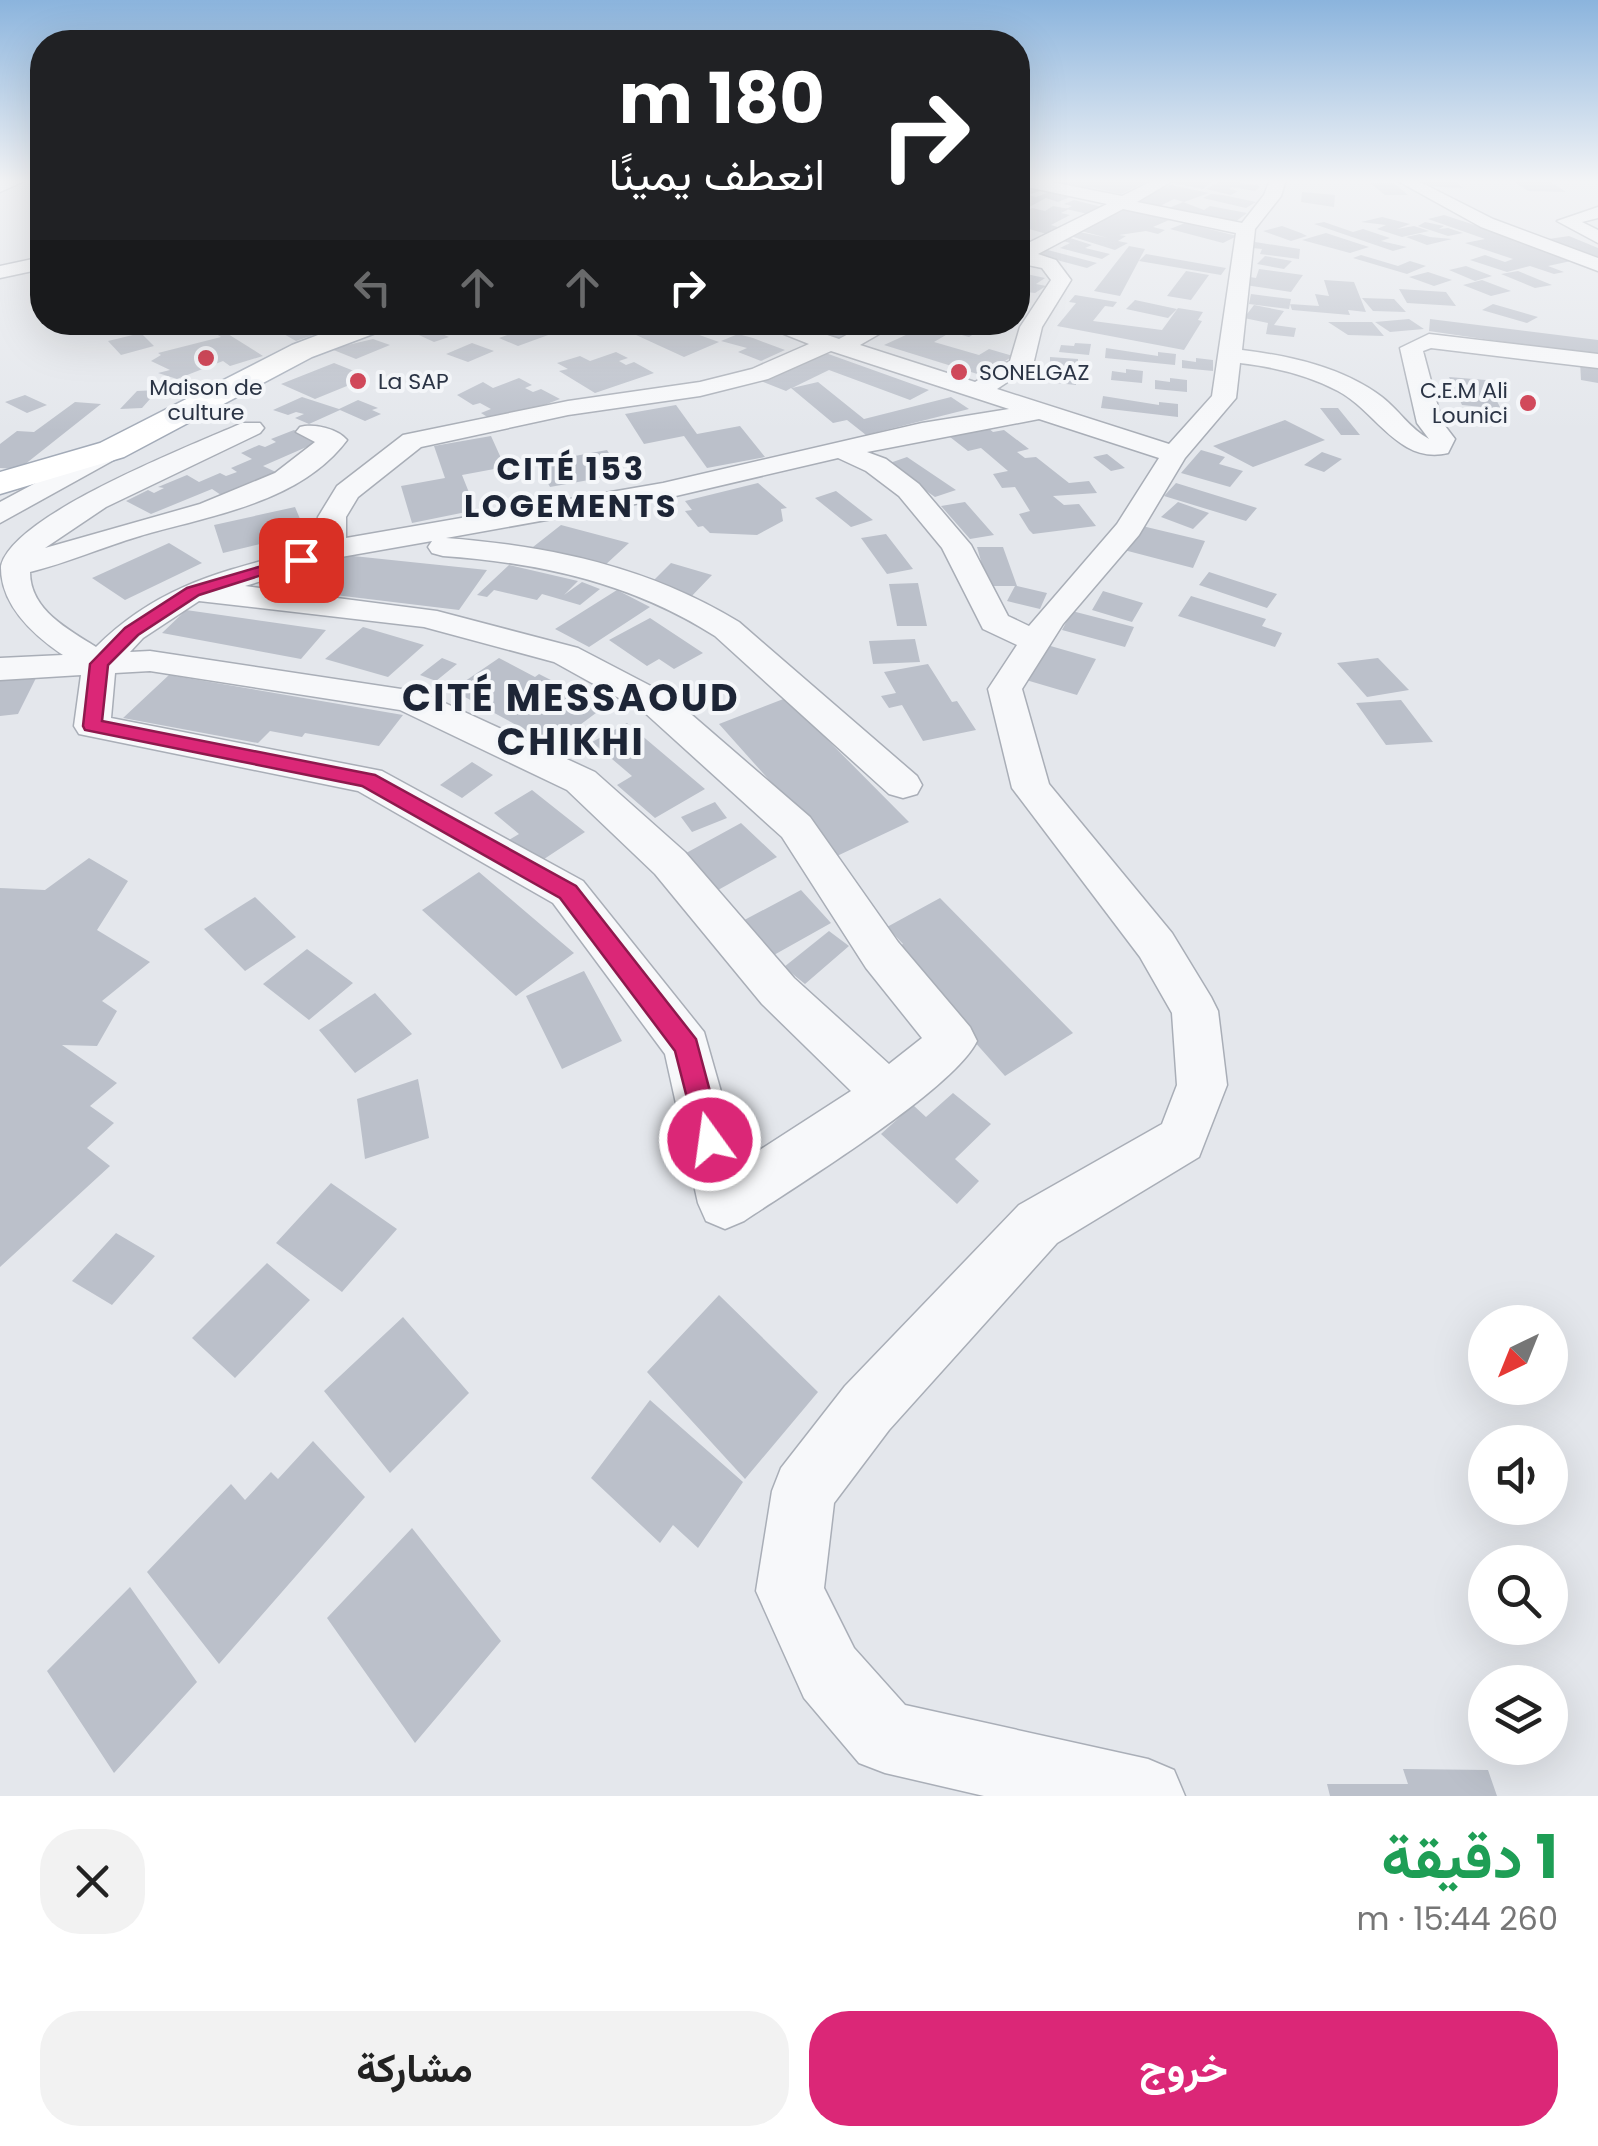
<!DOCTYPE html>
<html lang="ar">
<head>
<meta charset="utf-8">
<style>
  :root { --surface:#fff; --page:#f2f2f2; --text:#222; --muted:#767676; --accent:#db2777 }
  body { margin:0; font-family:Poppins,Vazirmatn,sans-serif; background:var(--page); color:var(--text); direction:rtl; height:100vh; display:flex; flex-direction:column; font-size:38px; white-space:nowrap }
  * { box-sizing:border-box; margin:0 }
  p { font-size:32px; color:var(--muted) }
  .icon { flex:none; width:55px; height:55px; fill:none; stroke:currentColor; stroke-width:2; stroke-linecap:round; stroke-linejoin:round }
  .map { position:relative; height:1796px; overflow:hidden; direction:ltr }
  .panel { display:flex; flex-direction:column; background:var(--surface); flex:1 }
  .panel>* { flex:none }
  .top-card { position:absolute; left:30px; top:30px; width:1000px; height:305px; border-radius:40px; box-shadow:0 10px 40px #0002; direction:rtl; background:#202124; color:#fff; overflow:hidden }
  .needle { width:65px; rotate:223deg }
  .tools { position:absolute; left:1468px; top:1305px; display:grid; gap:20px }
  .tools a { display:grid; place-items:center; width:100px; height:100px; border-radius:50%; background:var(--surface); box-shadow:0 10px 40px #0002; font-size:50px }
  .pin { position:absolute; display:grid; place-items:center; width:85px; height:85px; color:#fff; margin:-42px; border-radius:20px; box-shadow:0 5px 15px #0006 }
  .me { position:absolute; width:110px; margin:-55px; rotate:346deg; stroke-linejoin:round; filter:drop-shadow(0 0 8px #0008) }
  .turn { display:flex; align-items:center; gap:35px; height:210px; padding:0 40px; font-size:45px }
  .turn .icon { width:130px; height:130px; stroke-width:2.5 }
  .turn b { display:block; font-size:70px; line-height:85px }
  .lanes { display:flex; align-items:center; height:95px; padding:0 40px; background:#0003; justify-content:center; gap:50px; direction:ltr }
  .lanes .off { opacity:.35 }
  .round { display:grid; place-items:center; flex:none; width:105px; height:105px; border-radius:40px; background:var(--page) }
  .headline { display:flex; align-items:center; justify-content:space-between; height:170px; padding:0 40px }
  h1 { font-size:60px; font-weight:700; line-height:75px; color:#1e9e55 }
  .primary-button { display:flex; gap:20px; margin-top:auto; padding:20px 40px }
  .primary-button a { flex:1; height:115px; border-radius:40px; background:var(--accent); color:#fff; font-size:40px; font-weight:700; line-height:115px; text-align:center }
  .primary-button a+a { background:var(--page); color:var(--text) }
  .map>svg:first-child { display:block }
</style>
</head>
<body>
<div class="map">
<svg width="1598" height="1796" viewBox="0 0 1598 1796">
  <rect width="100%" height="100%" fill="#e4e7ec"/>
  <path fill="#bbc0ca" d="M1045,180H1150L1121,194L1089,187L1082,191Z
    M1180,180H1214L1203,189L1173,183Z
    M1222,180L1260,186L1255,191L1232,187L1229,189L1238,191L1231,195L1206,189Z
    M1414,180H1454L1463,188L1421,186Z
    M1512,180H1548L1566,192L1528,191Z
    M1370,183H1394L1408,195H1385Z
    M1020,185L1040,191L1028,195L1036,197L1050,192L1070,197L1058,202L1046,198L1018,213Z
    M1171,185L1209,193L1184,202L1174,199L1152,210L1127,204Z
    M1302,192L1335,195L1334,207L1301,202Z
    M1211,194L1223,195L1256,202L1246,208L1203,198Z
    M1074,200L1102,207L1088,214L1066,209L1072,206L1064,204Z
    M1183,202L1204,210L1210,206L1247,213L1231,225L1162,211Z
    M1053,206L1069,209L1061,213L1070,215L1051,225L1061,228L1047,234L1018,226V215L1032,208L1045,211Z
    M1121,208L1169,220L1153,227L1165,230L1158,234L1146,231L1119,235L1126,236L1118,241L1128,243L1115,250L1067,235L1075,231L1108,238L1077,230Z
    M1444,215L1487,229L1571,261L1548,266L1564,272L1554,274L1530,266L1507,272L1470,260L1485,255L1505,262L1513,259L1465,243L1485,239L1428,219Z
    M1382,217L1410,224L1397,229L1414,226L1429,231L1402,237L1377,229L1386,225L1361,222Z
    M1324,222L1353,232L1363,229L1390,238L1381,241L1407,247L1393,251L1314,224Z
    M1425,222L1444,226L1439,229L1448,228L1463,233L1448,236L1418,226Z
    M1185,223L1237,236L1223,243L1170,229Z
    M1282,226L1301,233L1307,236L1291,241L1263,231Z
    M1326,233L1369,247L1350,253L1302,240Z
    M1420,234L1430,237L1452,239L1427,245L1406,237Z
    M1569,236L1598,248V263L1542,240Z
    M1067,237L1092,245L1085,248L1110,254L1102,259L1060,248L1070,243L1060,240Z
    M1255,242L1300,249L1299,259L1260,254L1262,249L1253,248Z
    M1129,246L1145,249L1120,296L1094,291Z
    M1044,249L1097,263L1087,268L1034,254Z
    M1146,254L1226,268L1221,275L1139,261Z
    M1361,255L1398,266L1410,261L1426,266L1407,274L1353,258Z
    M1265,256L1292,261L1284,269L1257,264Z
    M1466,266L1492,276L1475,281L1449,270Z
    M1259,269L1303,275L1291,292L1245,285L1250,277L1256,278Z
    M1186,271L1209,275L1191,300L1167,296Z
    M1518,271L1552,285L1535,288L1501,274Z
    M1428,272L1452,280L1434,286L1409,277Z
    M1022,273L1045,278L1036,284L1046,286L1035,293L1018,291V275Z
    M1324,280L1354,282L1366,312L1348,310L1350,315L1292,310L1290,304L1319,306L1315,294L1329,296Z
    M1482,280L1511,291L1491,296L1463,285Z
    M1399,289L1446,292L1456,306L1407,303Z
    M1251,294L1291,299L1289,309L1249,304Z
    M1075,295L1117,302L1113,307L1105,306L1093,321L1162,330L1178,308L1203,312L1198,320L1202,321L1184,350L1057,326L1076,303L1069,302Z
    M1362,298L1394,299L1406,312L1373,311Z
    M1135,300L1177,309L1168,318L1126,309Z
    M1493,304L1538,317L1527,323L1482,310Z
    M1254,305L1284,311L1274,325L1296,328L1294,337L1266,334L1268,323L1244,318Z
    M1409,319L1424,329L1390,332L1375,322Z
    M1430,319L1598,340V356L1429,331Z
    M221,322H264L228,334L263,356L230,366L223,361L177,379L158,373L170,370L151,361L161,355L158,353L221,337L205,327Z
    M316,322L343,325L296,341L282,333Z
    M429,322H444L456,328L440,333L449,337L434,342L408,330Z
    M787,322H878L839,341Z
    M934,322L988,325L969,337L951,332L934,342L979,355L989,349L1013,356L1005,361L1009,362L987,377L884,345Z
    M1328,322H1372L1384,336L1348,335Z
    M639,323H687L677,327L719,342L684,357L623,329Z
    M531,326L551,334L518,346L499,338Z
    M141,333L154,346L121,355L108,341Z
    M738,334L753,338L785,350L761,361L738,352L747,348L721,341Z
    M373,339L390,345L356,359L331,349Z
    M472,343L494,351L468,362L446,354Z
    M1075,343L1091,344L1089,355L1059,352L1061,345L1074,346Z
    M1106,348L1158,356V352L1176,354L1175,365L1105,358Z
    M820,351L929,390L910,400L829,370L792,388L818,382L864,419L951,397L969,409L866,435L847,420L833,423L791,388L786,391L758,380Z
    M616,352L628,358L619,361L626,365L634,362L654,373L595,393L559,371L568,369L557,363L580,356L590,361Z
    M1050,357L1078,359V366L1050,368Z
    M1196,358L1213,360V371L1182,368V360L1196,362Z
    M1580,361L1598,364V383L1581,380Z
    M334,363L369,377L315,399L281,384Z
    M1126,369L1143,371L1142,383L1111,380L1112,371L1126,373Z
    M1047,371L1076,373V385L1046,382Z
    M1449,377L1486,380L1501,409L1462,405Z
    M519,378L532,385L525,388L533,392L541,389L560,399L497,423L481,413L491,409L480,403L473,405L457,395L483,382L493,388Z
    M1170,378L1187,380V392L1155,389V380L1170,382Z
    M158,390L142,408L120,409L137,391Z
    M25,395L47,405L27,413L5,402Z
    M1103,396L1159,405V402L1178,404V417L1101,408Z
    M302,397L339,409L358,400L378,408L372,410L381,414L365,421L340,410L309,424L295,418L304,414L296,412L288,415L273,410Z
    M75,402L101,404L19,469L0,468V444L17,431L34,432Z
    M676,405L697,434L740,426L765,457L707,468L684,436L644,444L625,414Z
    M1320,408H1338L1360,435H1341Z
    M1285,420L1325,440L1253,467L1213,446Z
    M988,428L993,432L1004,430L1029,449L1017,452L1025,458L1036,457L1069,483L1089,481L1097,493L1053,496L1064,505L1079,504L1096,526L1033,534L1029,530L1019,514L1030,511L1015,487L1002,488L993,474L1008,471L981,448L968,451L950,437Z
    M294,430L318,442L263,466L278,473L224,497L212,489L151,514L126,501L148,490L154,493L164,488L158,487L187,475L199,482L220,473L226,476L237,472L231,468L252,459L241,453L259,445L265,447L276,442L271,439Z
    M491,436L505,467L462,475L476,510L412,523L401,486L445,478L434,446Z
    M607,450L622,474L550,487L537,463Z
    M1201,450L1225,457L1219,464L1243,471L1230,487L1181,473Z
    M1322,452L1342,459L1324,472L1304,465Z
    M1107,454L1125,468L1111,471L1093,457Z
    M907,457L956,490L935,497L887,464Z
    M758,483L787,508L781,509L783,521L757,535L710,533L703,526L698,527L685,511L692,510L685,501Z
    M1176,483L1257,508L1246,521L1164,496Z
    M836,491L873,520L851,527L815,498Z
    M965,502L994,535L970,539L941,506Z
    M1178,502L1209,513L1193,529L1161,517Z
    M295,507L306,533L223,553L214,525Z
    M561,525L629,543L603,567L533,547Z
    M1138,525L1205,541L1193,568L1124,550Z
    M886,534L913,569L887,574L861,538Z
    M169,543L202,563L125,600L92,578Z
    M977,547H1003L1017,586L1047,593L1040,609L1007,601L1015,586H988Z
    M334,554L487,570L459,610L302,591Z
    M671,563L712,575L688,600L651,583Z
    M509,565L578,581L564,595L582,582L600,589L580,605L542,594L537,600L494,590L487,597L477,595Z
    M1209,572L1277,594L1267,608L1199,585Z
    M918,583L927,626H897L889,584Z
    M617,590L650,607L589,647L555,629Z
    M1103,591L1143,603L1132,622L1092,610Z
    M1191,596L1266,619L1262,626L1282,633L1275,647L1178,616Z
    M186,610L326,630L301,659L162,633Z
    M1072,611L1134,627L1125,647L1062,630Z
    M650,618L703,653L674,669L659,659L647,666L609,640Z
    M363,627L424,645L388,677L325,659Z
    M915,639L920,662L873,664L869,641Z
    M1047,645L1096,659L1077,695L1026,680Z
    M442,658L457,664L436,681L420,675Z
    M499,658L535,677L539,674L604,707L553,745L452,690Z
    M1378,658L1409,690L1367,697L1337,663Z
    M928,664L952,702L957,701L976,730L923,741L902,705L889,708L881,696L896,693L884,672Z
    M38,674L18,714L0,716V678Z
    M169,675L403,715L379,746L305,733L302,737L270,731L258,743L123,718Z
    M786,698L909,822L837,856L719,724Z
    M1401,700L1433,742L1386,745L1356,703Z
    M627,723L705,789L655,818L617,785L632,776L592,742Z
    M472,762L493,775L462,798L440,785Z
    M532,790L585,832L532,867L504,843L519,834L494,813Z
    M715,802L727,818L692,832L681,817Z
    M741,823L777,857L711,894L677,858Z
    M89,858L128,881L97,930L150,962L102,1001L117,1011L97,1046L62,1045L117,1083L90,1106L114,1123L87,1148L110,1166L0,1267V888L45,890Z
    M479,872L574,953L516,996L422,910Z
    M801,890L831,923L765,960L735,925Z
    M255,897L296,937L245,971L204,929Z
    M940,898L1073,1033L1005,1076L893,950L903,944L887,927Z
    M829,931L849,946L805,984L784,967Z
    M307,949L353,983L309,1020L263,984Z
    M584,971L622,1041L562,1069L526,996Z
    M375,993L412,1034L355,1073L319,1030Z
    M418,1079L429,1138L365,1159L357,1099Z
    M953,1093L991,1124L955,1159L979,1181L957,1204L881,1134L913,1105L926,1117Z
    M331,1183L397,1229L342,1292L276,1243Z
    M116,1233L155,1256L112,1305L72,1281Z
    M267,1263L310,1300L235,1378L192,1338Z
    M719,1295L818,1392L745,1479L647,1372Z
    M403,1317L469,1393L390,1473L324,1391Z
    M650,1400L743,1482L698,1548L673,1525L660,1543L591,1478Z
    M313,1441L365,1497L219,1664L147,1572L231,1484L245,1500L271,1472L278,1479Z
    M412,1528L501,1641L415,1743L327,1618Z
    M130,1587L197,1682L114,1773L47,1671Z
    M1403,1769L1488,1770L1497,1796H1330L1327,1784H1408Z"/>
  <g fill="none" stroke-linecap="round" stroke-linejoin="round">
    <g stroke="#a9aeb7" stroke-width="3">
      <path id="minor" d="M1018,180H1041L1122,196L1154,180H1174L1137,202L1242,223L1264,195L1270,180H1286L1281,196L1255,229L1242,350C1290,356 1342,367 1382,397C1399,410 1410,429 1429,439L1417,423L1400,348L1429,334L1598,354V368L1431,348L1423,351L1442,422L1455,439L1448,453C1399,465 1376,411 1338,391C1308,375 1274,367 1240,363L1236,398L1185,458L1139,535L1063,624L1022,689L1049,784L1172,933L1211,997L1218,1011L1227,1085L1199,1157L1057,1243L889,1430L834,1503L824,1588L854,1648L905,1705L1148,1759L1174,1770L1185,1796H984L885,1773L859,1763L804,1698L756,1591L772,1491L781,1468L845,1386L1019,1205L1162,1124L1177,1085L1172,1013L1140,957L1012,788L988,689L1017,645L983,629L942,548L899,496L866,471L838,458L663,499L446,538C550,546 649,567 739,622L917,776L922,785L917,794L903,798L889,794L715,636C631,583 542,563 443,556L432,553L428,547L432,541L341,557L245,586L437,611L578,648L670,696L810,817L898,942L970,1027L977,1041C953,1090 796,1186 744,1221L725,1229L706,1221L698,1203L665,1054L553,903L358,791L79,734L74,726L81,675L0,680V658L63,655C35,636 0,606 1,566C13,514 193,445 242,423H260L264,428L260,433L106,507L45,548L200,504L275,473L315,442L296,432L300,427C314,423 338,429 347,440C300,503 211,515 140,536C103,547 67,563 30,572C30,610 68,629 96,647C163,580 232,570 320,545L314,534L318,517L337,486L403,435L568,401L700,382L752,369L809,344L754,322H789L839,339L871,322H900L860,345L975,382L1010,361L1020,327L1051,280L1042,268L1018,263V248L1107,204L1018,185ZM1123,209L1236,233L1212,396L1169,444L997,389L1033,365L1042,327L1071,280L1056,260L1038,254ZM831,351L1009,409L922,423L663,483L346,538V517L358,497L421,447L568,415L700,396L768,379ZM1039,419L1159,458L1117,524L1029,626L1008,616L971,545L919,484L886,459L867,452ZM199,601L424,627L554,662L644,712L782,837L866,968L922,1038L889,1064L794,978L685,852L595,772L421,692L150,651L130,652L143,638ZM150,671L400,710L567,790L655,874L762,1004L851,1091L741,1162L704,1032L583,881L382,771L111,718L115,673Z
        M1396,180H1416L1493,219L1598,258V271L1481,227Z
        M1598,207V218L1582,222L1598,230V243L1557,221Z
        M42,257V269L0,278V266Z
        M112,442L121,444L125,450L121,456L0,523V502Z"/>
    </g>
    <g stroke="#a3abb8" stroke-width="3">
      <path id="major" d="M0,180H27L0,192Z
        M352,322H393L389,328L312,357L124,457L0,494V472L100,443L292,345Z"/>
    </g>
    <use href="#minor" fill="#f7f8fa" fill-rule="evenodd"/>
    <use href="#major" fill="#fff" fill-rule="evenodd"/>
  </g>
  <linearGradient id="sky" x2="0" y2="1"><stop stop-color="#8bb4dd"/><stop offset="0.42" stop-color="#f3f4f6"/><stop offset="1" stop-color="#f3f4f6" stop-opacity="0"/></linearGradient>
  <rect width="1598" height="431" fill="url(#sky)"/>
  <path fill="#db2777" stroke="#8e194d" stroke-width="2.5" d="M296,556L309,560L199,595L138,635L108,665L102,721L375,775L576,886L696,1039L723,1140L719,1149L710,1153L700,1149L675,1051L560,898L362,786L85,730L83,726L90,664L125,628L187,588Z"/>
  <g fill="#d1495b" stroke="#f4f6f9" stroke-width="4">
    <circle cx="206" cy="358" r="10"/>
    <circle cx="959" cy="372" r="10"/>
    <circle cx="358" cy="381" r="10"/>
    <circle cx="1528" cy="403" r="10"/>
  </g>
  <g text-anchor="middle" stroke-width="8" stroke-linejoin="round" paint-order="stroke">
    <g font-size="22" fill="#2b3445" stroke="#f4f6f9" text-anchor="start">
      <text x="979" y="380">SONELGAZ</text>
      <text x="378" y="389">La SAP</text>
      <text x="206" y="395" text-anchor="middle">Maison de<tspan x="206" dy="25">culture</tspan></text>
      <text x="1508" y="398" text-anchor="end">C.E.M Ali<tspan x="1508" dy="25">Lounici</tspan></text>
    </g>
    <g font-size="32" font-weight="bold" letter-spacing="2.5" fill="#1d2536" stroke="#f4f6f9">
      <text x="571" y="480">CITÉ 153<tspan x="571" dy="37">LOGEMENTS</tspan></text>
    </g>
    <g font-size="38" font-weight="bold" letter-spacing="2.5" fill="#1d2536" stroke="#f4f6f9">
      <text x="571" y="711">CITÉ MESSAOUD<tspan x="571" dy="44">CHIKHI</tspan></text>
    </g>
  </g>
</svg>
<div class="tools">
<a><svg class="needle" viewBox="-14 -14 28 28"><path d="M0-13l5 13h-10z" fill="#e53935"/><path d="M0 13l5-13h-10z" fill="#767676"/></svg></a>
<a><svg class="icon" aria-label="sound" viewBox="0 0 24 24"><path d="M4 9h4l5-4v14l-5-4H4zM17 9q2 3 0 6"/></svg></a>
<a><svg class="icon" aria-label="search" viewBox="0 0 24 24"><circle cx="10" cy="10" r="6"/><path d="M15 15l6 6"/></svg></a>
<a><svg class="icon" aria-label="layers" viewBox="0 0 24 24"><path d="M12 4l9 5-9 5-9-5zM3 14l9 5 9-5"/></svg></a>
</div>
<div class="pin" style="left:301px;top:560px;background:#d93025"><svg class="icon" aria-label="arrive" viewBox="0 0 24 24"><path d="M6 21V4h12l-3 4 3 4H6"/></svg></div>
<svg class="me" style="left:710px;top:1140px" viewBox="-20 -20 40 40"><circle r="17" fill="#db2777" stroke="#fff" stroke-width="3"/><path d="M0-11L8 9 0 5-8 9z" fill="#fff"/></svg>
<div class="top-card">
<div class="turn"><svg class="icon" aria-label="right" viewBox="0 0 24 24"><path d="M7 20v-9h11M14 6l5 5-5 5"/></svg><div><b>180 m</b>انعطف يمينًا</div></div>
<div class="lanes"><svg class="icon off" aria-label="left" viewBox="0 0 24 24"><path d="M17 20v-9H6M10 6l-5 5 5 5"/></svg><svg class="icon off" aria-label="ahead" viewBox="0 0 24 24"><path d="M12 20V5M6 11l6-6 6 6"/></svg><svg class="icon off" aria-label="ahead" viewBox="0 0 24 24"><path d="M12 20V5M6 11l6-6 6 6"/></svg><svg class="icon" aria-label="right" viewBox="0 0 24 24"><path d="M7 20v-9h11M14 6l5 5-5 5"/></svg></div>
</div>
</div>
<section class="panel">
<div class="headline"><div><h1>1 دقيقة</h1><p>260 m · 15:44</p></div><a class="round"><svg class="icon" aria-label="close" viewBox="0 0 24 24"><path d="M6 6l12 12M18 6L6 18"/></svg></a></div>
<div class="primary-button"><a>خروج</a><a>مشاركة</a></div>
</section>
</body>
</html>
